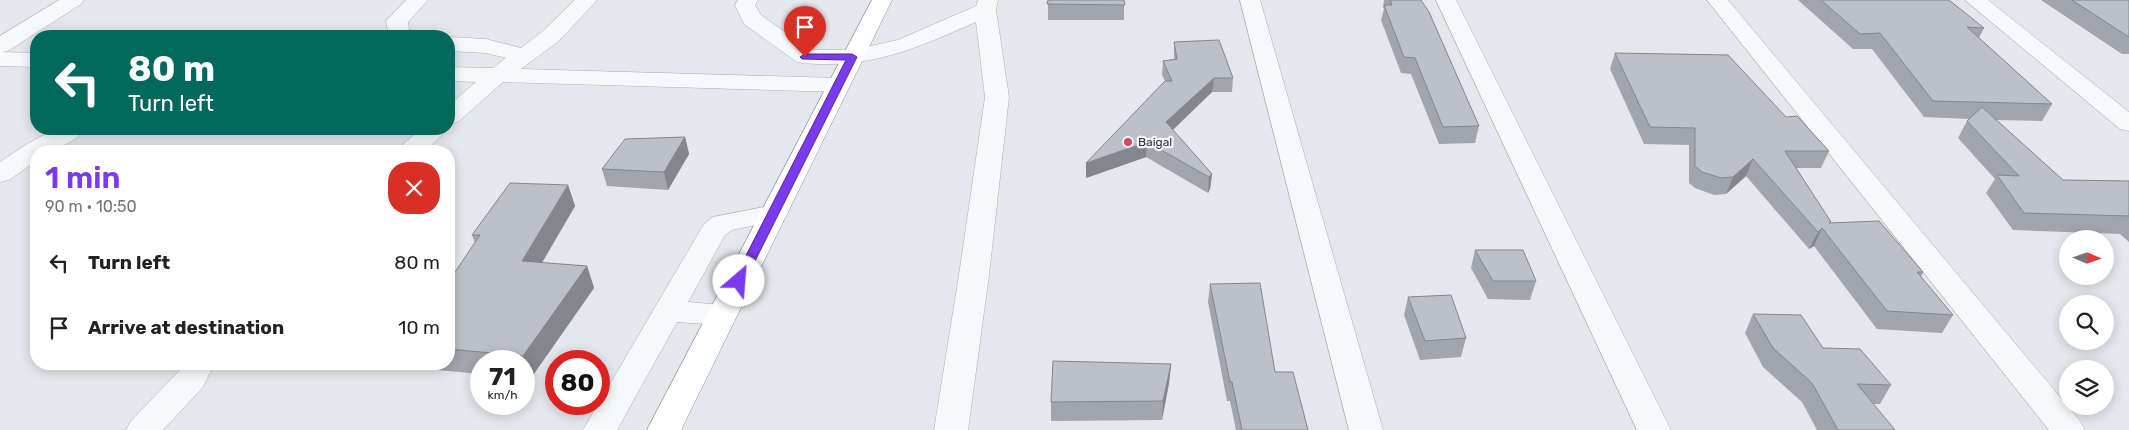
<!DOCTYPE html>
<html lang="en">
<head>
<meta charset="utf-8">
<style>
  :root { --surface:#fff; --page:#f2f2f2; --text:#202124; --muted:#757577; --accent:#7c3aed }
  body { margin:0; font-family:Rubik,sans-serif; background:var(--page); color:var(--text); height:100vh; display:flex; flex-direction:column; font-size:19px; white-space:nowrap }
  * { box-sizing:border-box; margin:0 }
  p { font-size:16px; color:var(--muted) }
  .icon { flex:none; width:28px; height:28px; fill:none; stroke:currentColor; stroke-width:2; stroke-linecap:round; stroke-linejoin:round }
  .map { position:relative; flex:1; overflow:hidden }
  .sheet { position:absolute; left:30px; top:145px; width:425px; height:225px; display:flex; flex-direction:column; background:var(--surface); border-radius:20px; box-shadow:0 2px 12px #0003 }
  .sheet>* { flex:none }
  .top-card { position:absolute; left:30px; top:30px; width:425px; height:105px; border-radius:20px; box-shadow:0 2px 12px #0003; background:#00695c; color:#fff; overflow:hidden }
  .needle { width:32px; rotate:92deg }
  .tools { position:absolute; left:2059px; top:230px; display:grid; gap:10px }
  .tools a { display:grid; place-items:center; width:55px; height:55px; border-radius:50%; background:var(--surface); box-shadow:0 2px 12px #0003; font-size:25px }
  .speed { position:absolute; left:470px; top:350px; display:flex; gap:10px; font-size:25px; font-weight:700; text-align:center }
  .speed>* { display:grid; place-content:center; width:65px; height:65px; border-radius:50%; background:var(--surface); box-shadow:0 2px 12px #0003; line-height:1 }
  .speed small { font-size:12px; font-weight:400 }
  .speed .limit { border:8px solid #d22; background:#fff; color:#111 }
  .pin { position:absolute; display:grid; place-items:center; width:42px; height:42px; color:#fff; margin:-51px -21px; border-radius:50% 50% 50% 0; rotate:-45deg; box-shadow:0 0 5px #0007 }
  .pin .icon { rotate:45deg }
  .me { position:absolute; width:55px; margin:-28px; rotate:27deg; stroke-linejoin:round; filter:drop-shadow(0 0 4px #0008) }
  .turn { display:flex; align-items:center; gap:18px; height:105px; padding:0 15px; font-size:22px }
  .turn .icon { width:65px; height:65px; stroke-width:2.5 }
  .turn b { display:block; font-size:35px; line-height:42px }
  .round { display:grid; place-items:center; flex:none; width:52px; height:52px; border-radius:20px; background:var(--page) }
  .head { display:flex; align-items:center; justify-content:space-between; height:85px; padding:0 15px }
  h1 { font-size:30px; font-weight:600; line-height:38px; color:var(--accent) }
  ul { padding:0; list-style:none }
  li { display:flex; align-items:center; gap:15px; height:65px; padding:0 15px }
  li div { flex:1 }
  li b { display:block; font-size:19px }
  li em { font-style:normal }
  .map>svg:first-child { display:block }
</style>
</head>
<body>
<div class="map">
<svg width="2129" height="430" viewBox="0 0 2129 430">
  <rect width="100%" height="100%" fill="#e4e7ec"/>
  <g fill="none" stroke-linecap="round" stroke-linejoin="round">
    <g stroke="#a9aeb7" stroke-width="1">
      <path id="minor" d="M59,0H84L81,4L8,51L2,52L36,53V67L0,66V36Z
        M406,0H428L408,22L409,30L416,31L419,36H389L386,21Z
        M575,0H597L559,41L521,69L838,78L846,80L850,85L846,90L838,92L503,82L458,122L449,124V105L476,82L449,81V67L493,68L506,58L486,53L449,51V37L486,39L521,48L543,31Z
        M738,0H758L755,5L761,15L810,50H852L898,40L976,6L978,0H998L996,10L1009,97L989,275L968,430H934L959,275L985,97L976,22C926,44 883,64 828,64C817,64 807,64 797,62L744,24L735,5Z
        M1240,0H1260L1383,430H1349Z
        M1436,0H1456L1671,430H1637Z
        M1707,0H1728L2080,421L2085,430H2049Z
        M1965,0H1988L2129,112V131L2120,129Z
        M55,129H85C76,143 53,151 36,151V161L9,180L0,182V162L27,144Z
        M421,129H448L425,151H397L401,146Z
        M774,205L784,207L788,213L784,219L732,230L725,235L688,302L722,305L733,308L737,315L733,322L722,325L677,322L617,430H583L704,224L713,217Z
        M182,364H214L203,387L163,430H126L131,421L178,372Z"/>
    </g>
    <g stroke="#8b94a3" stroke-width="1">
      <path id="highway" d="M872,0H892L681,430H647Z"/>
    </g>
    <use href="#minor" fill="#f7f8fa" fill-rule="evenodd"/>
    <use href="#highway" fill="#fff" fill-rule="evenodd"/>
  </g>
  <path fill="#a1a5ae" d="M1048,0H1124V20H1048Z
    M1384,0H1421L1479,126L1475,143L1439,144L1411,74L1401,73L1381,20L1384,9L1383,7Z
    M1798,0H1949L1984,28L1979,38L2052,104L2042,121L1996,120L2063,180L2129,181V242L2120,234L2013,230L1986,193L1995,179L1958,138L1967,121L1969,119L1924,117L1872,49H1853Z
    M2041,0H2129V54H2122Z
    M1174,42L1233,78L1232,92H1212L1173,130L1212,174L1210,189L1208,193L1146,157L1086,178L1165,81L1162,75L1163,61L1174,59Z
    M1615,53L1786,117L1829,151L1821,168H1796L1831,222L1830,223L1923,272L1921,277L1953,315L1942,333L1877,329L1814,246L1809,249L1746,176L1726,194L1714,195L1695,188L1689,183V145L1644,144L1610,69Z
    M685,137L689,154L668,190L607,186L602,169Z
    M568,185L575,206L542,263L587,266L594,288L531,378L524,377V361H481V374L415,368L414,364H449V281L475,243L472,235Z
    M1475,250L1536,281L1530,300L1488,299L1471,268Z
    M1210,284L1275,372L1308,430H1236L1230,401H1227L1208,302Z
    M1408,297L1466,338L1461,357L1420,360L1404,315Z
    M1753,314L1823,348L1891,385L1880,404H1873L1895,430H1817L1802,402L1763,367L1745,333Z
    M1171,364L1169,383L1162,420L1051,421V402Z"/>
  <path fill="#83868d" d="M1214,78L1212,92L1165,137L1166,122Z
    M685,137L689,154L668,190L664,172Z
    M1147,142L1146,157L1086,178V163Z
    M1753,159L1746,176L1726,194L1733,177Z
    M1212,174L1210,189L1208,193L1209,177Z
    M568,185L575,206L530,283L522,261Z
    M1822,228L1814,246L1809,249L1818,232Z
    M587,266L594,288L531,378L523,356Z
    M1171,364L1169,383L1162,420L1163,401Z"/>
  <path fill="#bbc0ca" stroke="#83868d" d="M1048,0H1124L1125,5L1047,4Z
    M1390,0H1421L1429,12L1479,126L1443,127L1415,58L1404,57L1384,5H1392Z
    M1821,0H1949L1984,28L1967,27L2052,104L1933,101L1880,33L1860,34Z
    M2072,0H2129V37Z
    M1219,40L1233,78H1214L1166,122L1212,174L1209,177L1147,142L1086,163L1165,81H1172L1163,61L1177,59L1174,42Z
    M1615,53L1728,55L1786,117L1797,116L1829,151H1785L1831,222L1829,223L1879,221L1923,272H1917L1953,315L1887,311L1822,228L1818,232L1753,159L1733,177L1721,178L1702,172L1695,166V128L1650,127Z
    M1982,107L2063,180L2129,181V216L2024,213L1997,175L2019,176L1967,121Z
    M685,137L664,172L602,169L625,139Z
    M510,183L568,185L522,261L587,266L523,356L449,349V281L480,235H472Z
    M1475,250H1523L1536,281H1493Z
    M1260,283L1275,372H1293L1308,430H1242L1232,382H1230L1210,284Z
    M1451,295L1466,338L1425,341L1408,297Z
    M1753,314L1801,315L1823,348L1860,349L1891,385L1857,384L1895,430H1838L1812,383L1773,348Z
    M1053,361L1171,364L1163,401L1051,402Z"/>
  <path fill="#7c3aed" stroke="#51269a" d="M805,54H852L857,57L745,281L744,284H735L733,281L846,60L802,59L800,57Z"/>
  <circle fill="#d1495b" stroke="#f4f6f9" stroke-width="2" cx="1128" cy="142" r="5"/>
  <g text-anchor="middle" stroke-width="4.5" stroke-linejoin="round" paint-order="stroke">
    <g font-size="12" fill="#2b3445" stroke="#f4f6f9" text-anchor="start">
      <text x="1138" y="146">Baigal</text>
    </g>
  </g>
</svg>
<div class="tools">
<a><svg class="needle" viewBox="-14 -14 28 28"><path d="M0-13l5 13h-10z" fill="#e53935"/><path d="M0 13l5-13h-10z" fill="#757577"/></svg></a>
<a><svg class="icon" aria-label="search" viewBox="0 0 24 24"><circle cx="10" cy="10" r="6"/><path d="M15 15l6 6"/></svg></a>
<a><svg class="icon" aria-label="layers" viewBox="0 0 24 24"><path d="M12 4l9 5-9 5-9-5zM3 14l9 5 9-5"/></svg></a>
</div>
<div class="speed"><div>71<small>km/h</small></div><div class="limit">80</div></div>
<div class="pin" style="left:805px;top:57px;background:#d93025"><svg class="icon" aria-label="arrive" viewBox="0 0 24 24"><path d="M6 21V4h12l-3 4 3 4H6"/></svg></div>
<svg class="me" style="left:739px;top:281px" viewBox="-20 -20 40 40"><circle r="19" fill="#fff"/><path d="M0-13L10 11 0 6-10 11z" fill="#7c3aed"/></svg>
<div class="top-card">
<div class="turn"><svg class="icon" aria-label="left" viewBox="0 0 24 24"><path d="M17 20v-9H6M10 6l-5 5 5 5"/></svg><div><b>80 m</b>Turn left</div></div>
</div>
<section class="sheet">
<div class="head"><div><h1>1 min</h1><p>90 m · 10:50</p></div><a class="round" style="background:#d93025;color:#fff"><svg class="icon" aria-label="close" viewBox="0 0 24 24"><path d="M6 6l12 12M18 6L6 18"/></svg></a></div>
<ul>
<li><svg class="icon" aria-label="left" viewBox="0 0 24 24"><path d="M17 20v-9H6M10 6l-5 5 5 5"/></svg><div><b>Turn left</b></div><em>80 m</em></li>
<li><svg class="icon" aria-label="arrive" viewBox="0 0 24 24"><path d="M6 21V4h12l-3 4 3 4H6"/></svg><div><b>Arrive at destination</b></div><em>10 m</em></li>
</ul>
</section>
</div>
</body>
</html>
